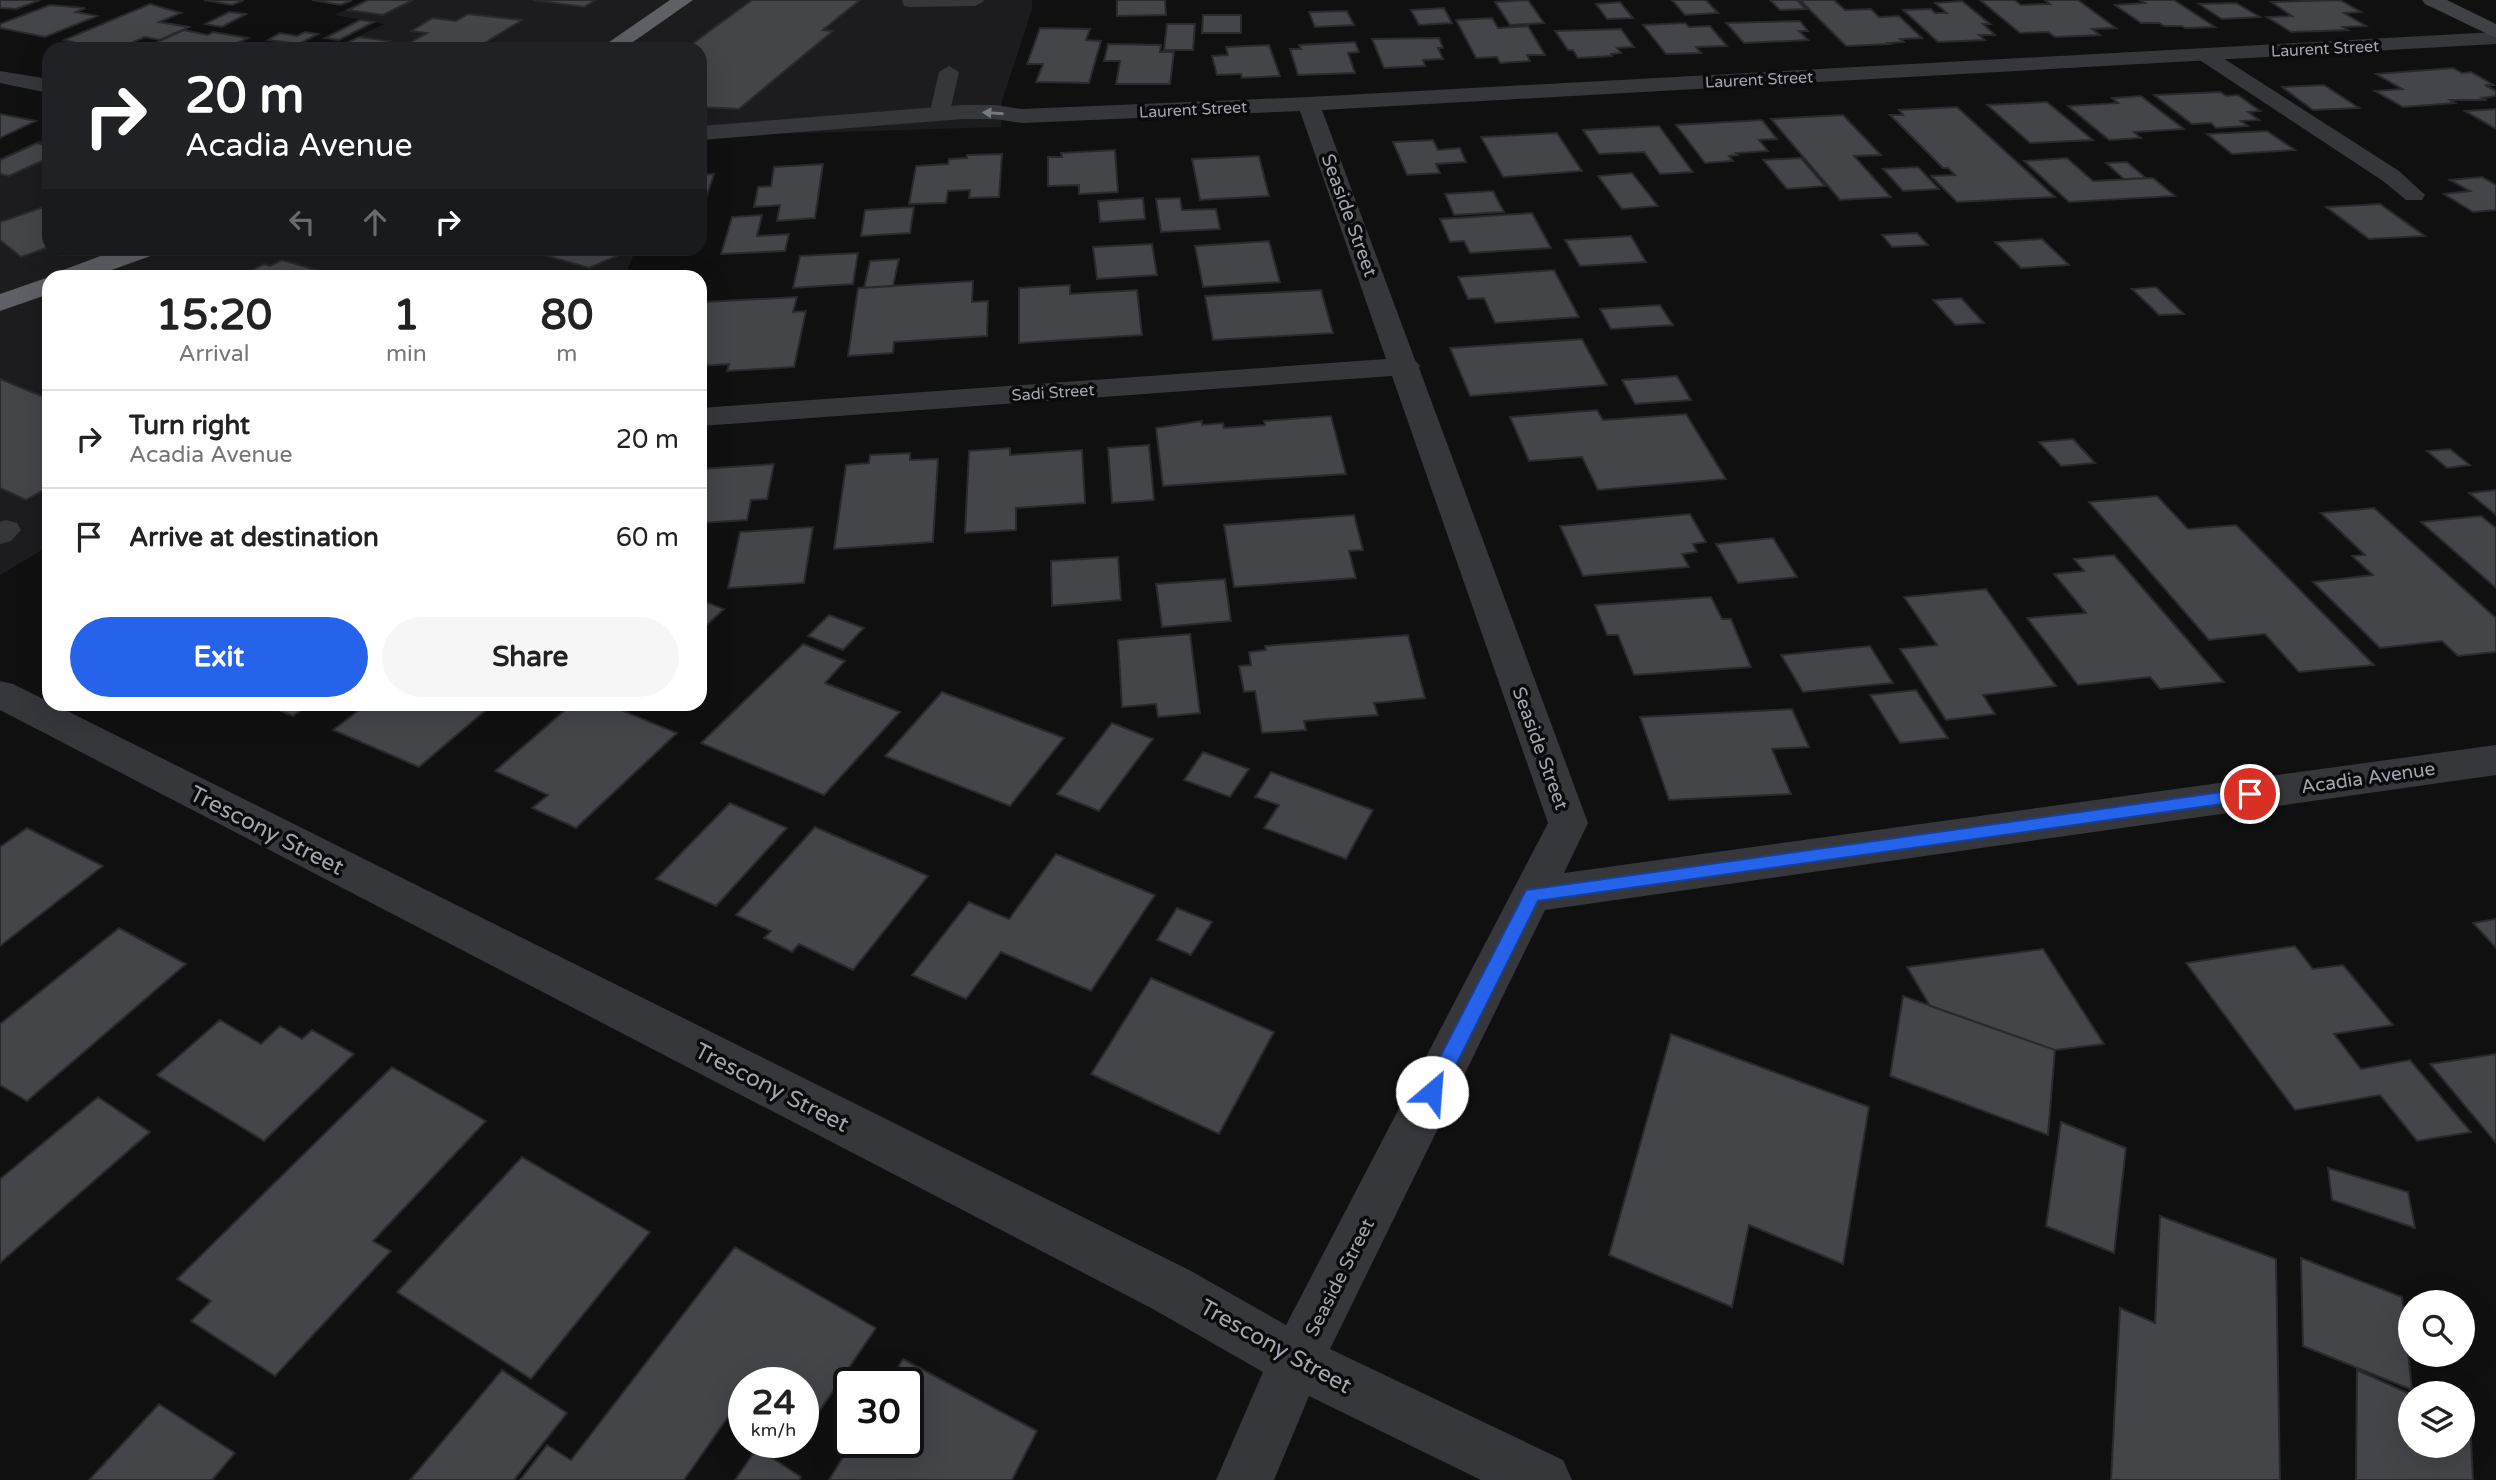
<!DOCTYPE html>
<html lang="en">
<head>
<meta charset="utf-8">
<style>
  :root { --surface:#fff; --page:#f6f6f6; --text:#222; --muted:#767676; --line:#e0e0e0; --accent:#2563eb }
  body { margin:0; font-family:"Varela Round",sans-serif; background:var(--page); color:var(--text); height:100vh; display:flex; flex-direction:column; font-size:26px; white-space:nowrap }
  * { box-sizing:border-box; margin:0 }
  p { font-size:23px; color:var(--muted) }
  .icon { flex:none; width:38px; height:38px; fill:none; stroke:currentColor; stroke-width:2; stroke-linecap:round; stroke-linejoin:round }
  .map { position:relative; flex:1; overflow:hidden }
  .side { position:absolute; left:42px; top:270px; width:665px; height:441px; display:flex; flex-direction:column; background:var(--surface); border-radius:21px; box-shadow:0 7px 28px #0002 }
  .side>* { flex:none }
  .guide { position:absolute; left:42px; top:42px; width:665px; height:214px; border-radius:21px; box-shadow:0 7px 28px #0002; background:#202124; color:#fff; overflow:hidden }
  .buttons { position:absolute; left:2398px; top:1290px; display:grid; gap:14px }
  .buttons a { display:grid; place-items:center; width:77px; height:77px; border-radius:50%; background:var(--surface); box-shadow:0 7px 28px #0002; font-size:35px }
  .speed { position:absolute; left:728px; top:1367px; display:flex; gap:14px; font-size:35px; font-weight:700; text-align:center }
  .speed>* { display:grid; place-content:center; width:91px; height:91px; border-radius:50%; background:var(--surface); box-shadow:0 7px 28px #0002; line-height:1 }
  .speed small { font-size:18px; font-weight:400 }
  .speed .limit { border:4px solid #111; border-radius:10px; background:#fff; color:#111 }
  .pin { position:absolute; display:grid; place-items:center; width:60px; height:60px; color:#fff; margin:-30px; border:4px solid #fff; border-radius:50%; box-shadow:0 2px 7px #0007 }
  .me { position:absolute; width:77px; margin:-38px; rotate:27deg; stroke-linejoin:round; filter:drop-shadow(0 0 5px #0008) }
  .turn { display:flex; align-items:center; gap:24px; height:147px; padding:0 28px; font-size:32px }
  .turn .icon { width:91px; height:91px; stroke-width:2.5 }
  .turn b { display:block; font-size:49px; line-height:60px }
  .lanes { display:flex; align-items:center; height:66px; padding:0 28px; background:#0003; justify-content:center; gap:35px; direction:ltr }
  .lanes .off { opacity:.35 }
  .eta { display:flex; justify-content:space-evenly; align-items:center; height:119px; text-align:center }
  .eta b { font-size:42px; font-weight:800; line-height:49px }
  .button { display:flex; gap:14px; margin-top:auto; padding:14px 28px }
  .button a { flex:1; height:80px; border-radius:42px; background:var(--accent); color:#fff; font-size:28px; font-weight:800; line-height:80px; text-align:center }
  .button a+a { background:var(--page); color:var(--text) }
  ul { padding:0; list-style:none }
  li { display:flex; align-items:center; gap:21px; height:98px; padding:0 28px; border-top:2px solid var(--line) }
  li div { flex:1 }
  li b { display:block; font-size:26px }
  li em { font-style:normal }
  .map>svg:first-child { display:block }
</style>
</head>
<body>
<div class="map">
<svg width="2496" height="1480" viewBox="0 0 2496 1480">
  <rect width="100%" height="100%" fill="#101011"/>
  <path fill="#1c1c1e" d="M367,0H1032V9L1002,101L1001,127L700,136V49H332L384,24L334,15Z
    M49,136V248L636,249L625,276H49V546L0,575V158Z"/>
  <path fill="#444549" stroke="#2a2a2d" stroke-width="2" d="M0,0H40L16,9L0,8Z
    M204,0H244L232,5Z
    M312,0H352L341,5Z
    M368,0H413L383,15L348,10Z
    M533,0H596L584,7Z
    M752,0H860L823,30L833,31L739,109L700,107V49H685Z
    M1117,0H1165L1166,15L1117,16Z
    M1528,0L1544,23L1510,25L1495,2Z
    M1672,0H1706L1718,13L1685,15Z
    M1770,0H1797L1806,9L1780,10Z
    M1800,0H1834L1845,10L1871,9L1879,17L1899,16L1922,38L1900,39L1904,42L1888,43L1890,44L1846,46Z
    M1980,0H2015L2021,5L2050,4L2045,0H2078L2116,28L2092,29L2100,35L2055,37L2048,32L2020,33Z
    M2140,0H2174L2215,27L2185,28L2182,26H2164L2159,23H2141L2115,5L2145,3Z
    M2340,0L2361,12L2344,13L2366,26L2343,27L2348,30L2291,32L2267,17L2292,16L2271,2Z
    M1962,1L1990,24H1983L1995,35H1979L1985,40L1938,42L1903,10L1931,9L1935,13H1947L1935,3Z
    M1620,2L1633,18L1607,19L1596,4Z
    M2236,3L2260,17L2222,19L2199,4Z
    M150,4L181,13L159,22L189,27L160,40L145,37L117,49H100L64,40Z
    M50,5L85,8L76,12L97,16L45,37L0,28V24Z
    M1444,8L1452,23L1419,25L1411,10Z
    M1347,11L1354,25L1315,27L1309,12Z
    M229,12L246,14L222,27L205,24Z
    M468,14L522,20L475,49L409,43L427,33L411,31L433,18L456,21Z
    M1203,15H1241V33H1202Z
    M1492,18L1498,28L1528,26L1545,55H1527L1530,61L1500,63L1497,57L1476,58L1456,20Z
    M360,20L374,22L339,40L325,38Z
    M1800,21L1808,31H1799L1808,40L1744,43L1726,23Z
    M1685,23L1689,27L1710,26L1727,46L1696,47L1701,53L1666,54L1643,25Z
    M1167,24H1195L1193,50H1164Z
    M1040,28L1090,29L1086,40L1101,41L1089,83L1036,82L1043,64H1027Z
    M1621,29L1634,47L1617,48L1621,53L1611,54L1612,56L1578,58L1573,50H1568L1555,31Z
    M184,30L208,35L213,32L248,38L225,49H142Z
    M305,32L318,34L299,44L268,40L280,33L297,36Z
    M359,37L389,41L374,49L340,46Z
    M1439,38L1443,48H1438L1443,59L1423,60L1425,66L1384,68L1372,39Z
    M1355,42L1359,52L1348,53L1355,73L1298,75L1290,49H1301L1299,45Z
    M1108,44L1161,45L1160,52H1174L1170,84H1116L1120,61H1104Z
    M1269,45L1280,76L1242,78L1241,74L1217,75L1212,56L1228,55L1226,47Z
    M2453,68L2462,73L2471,72L2494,85H2485L2496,91V96L2482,98L2487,100H2450L2455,103L2403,107L2375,91L2402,89L2376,74Z
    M2324,85L2359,108L2313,110L2282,87Z
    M2220,92L2226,96L2238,95L2260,111L2248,112L2259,120L2241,121L2248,126L2216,128L2211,123L2192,124L2154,95Z
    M2141,96L2184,129L2134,132L2141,138L2109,140L2068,106L2118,103L2112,98Z
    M2047,102L2093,140L2030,143L1987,105Z
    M1957,107L2055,197L1957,202L1931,176L1955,175L1948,168H1943L1890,115H1903L1899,110Z
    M2496,109V129L2465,111Z
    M0,114L36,121L0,138Z
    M1843,115L1881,155L1854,156L1891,197L1840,200L1771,119Z
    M1762,120L1777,139L1759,140L1768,151L1736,153L1738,155L1729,156L1733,161L1705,163L1676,125Z
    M1659,126L1693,172L1660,174L1644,152L1599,154L1583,130Z
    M2267,131L2295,150L2232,154L2207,134Z
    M1557,133L1582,171L1503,177L1481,137Z
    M1433,140L1438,150L1460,148L1466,162L1436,164L1440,173L1407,175L1393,142Z
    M37,143L49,146V158L9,176L0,174V160Z
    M1115,150L1118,192L1079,194V185L1048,186V157H1062L1061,153Z
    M1002,154L999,197L969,198L970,190L948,191L946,203L909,204L916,166L948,164L949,159L967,158V155Z
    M1259,156L1269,196L1200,200L1192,159Z
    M1801,158L1825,186L1787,189L1763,160Z
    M2067,158L2093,181L2153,178L2175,196L2069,202L2024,161Z
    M2127,162L2146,178L2124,179L2106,163Z
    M823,164L815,218L777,221L780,205L754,207L758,187L771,186L774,167Z
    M1918,167L1939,189L1903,191L1883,169Z
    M1632,173L1658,206L1622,209L1598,176Z
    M714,174L700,216V175Z
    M2482,177L2496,185V210L2473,212L2444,194L2470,191L2450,180Z
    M1493,191L1504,212L1454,215L1445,194Z
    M1143,198L1145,219L1100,222L1098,201Z
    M1180,198L1182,210L1216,209L1220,229L1161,232L1156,199Z
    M2380,204L2425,236L2369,239L2326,207Z
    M49,205V247L21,257L0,240V222Z
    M914,207L910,233L861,236L865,210Z
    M1532,213L1551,248L1470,253L1464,241L1450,242L1440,219Z
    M762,215L757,236L789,234L785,251L721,254L732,217Z
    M1917,233L1928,245L1892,247L1882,235Z
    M1631,236L1646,262L1580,266L1565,240Z
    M2042,239L2069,265L2021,268L1995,242Z
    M1269,241L1280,282L1203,287L1195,246Z
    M1152,244L1157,275L1097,279L1093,247Z
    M520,248H625L624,253L589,268Z
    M858,253L853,284L793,288L800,256Z
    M899,259L893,286L864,288L870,261Z
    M282,260L337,276H240L264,264L270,266Z
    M1554,270L1579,317L1495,323L1484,298L1468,299L1458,277Z
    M973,281L972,302L988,301L987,336L894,342L893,353L848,356L858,288Z
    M1070,285V294L1137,290L1142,335L1019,343V288Z
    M2156,287L2184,314L2159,315L2132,289Z
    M1321,290L1333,333L1213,340L1205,296Z
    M797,297L793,312L806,311L794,367L727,371L729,364L700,366V316L704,302Z
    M1961,298L1984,323L1955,325L1933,300Z
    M1660,305L1673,325L1611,329L1600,309Z
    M1582,339L1607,385L1470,396L1450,348Z
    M1677,376L1691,400L1635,404L1622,380Z
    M0,379L49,399V487L26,500L0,488Z
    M1597,410L1603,420L1686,414L1726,479L1598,490L1582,457L1529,461L1510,417Z
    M1331,416L1346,474L1163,486L1156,428L1202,421V425L1223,423L1224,428L1265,425L1264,421Z
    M2073,439L2095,463L2061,466L2039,442Z
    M1149,445L1154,500L1112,503L1108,448Z
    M1010,448V455L1082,450L1085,503L1016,508V530L965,533L969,451Z
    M2450,449L2470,465L2447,468L2427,451Z
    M910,453V460L938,459L933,542L834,549L846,465L869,463L870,455Z
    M774,464L767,499L751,500L747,520L700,523V469Z
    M2496,490V515L2469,493Z
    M2157,496L2188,529L2236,525L2374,665L2299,672L2265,634L2209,640L2089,502Z
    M2374,508L2496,618V652L2458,656L2442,641L2380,648L2313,582L2373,575L2352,556L2365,555L2321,513Z
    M1690,514L1706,542L1693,544L1697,552L1682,554L1689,567L1583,576L1560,526Z
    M1354,515L1363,550L1349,551L1356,578L1234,587L1224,525Z
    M2481,516L2496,528V588L2421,522Z
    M813,527L804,583L728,588L740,532Z
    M1773,538L1797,577L1738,583L1716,544Z
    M2114,555L2224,682L2160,689L2150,677L2078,685L2027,618L2086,613L2054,574L2084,571L2074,559Z
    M1118,557L1121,600L1052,606L1051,561Z
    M1225,579L1231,621L1162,627L1156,584Z
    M1986,589L2056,686L1983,695L1995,714L1946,720L1900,649L1937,645L1904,597Z
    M1711,597L1722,619H1731L1751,667L1634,675L1618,635H1607L1595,605Z
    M700,600L724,609L700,631Z
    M829,615L864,628L843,650L808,636Z
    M1190,634L1200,713L1158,717L1156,704L1122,707L1118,640Z
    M1408,635L1425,698L1374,703L1378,715L1304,721L1306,730L1262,733L1255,691L1244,692L1239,666L1251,665L1249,652L1266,650L1265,646Z
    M803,644L845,661L825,683L900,712L824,795L701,743Z
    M1870,646L1893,683L1803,692L1781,655Z
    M1916,690L1948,738L1900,743L1870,695Z
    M942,692L1064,738L1010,806L885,756Z
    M265,704H309L293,716Z
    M367,704H493L419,767L333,730Z
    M572,704H606L677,733L576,828L532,808L548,795L495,771Z
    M1792,709L1809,747L1772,749L1791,794L1669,800L1640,717Z
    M1112,723L1153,739L1099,811L1057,794Z
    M1203,752L1249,769L1230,797L1184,780Z
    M1271,772L1373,810L1346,859L1264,828L1279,805L1255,797Z
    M730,803L787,828L716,906L656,879Z
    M815,827L928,876L853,970L799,944L792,952L764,938L771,931L736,915Z
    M27,828L103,866L0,946V847Z
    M1056,854L1155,895L1091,991L1001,952L966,999L912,975L969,902L1009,919Z
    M1177,908L1212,922L1191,955L1157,940Z
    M2496,919V948L2473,923Z
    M119,928L186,964L27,1101L0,1085V1024Z
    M2295,946L2313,969L2343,965L2393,1025L2334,1034L2361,1069L2410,1060L2471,1132L2417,1141L2380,1095L2295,1110L2186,963Z
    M2043,949L2104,1044L2055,1050L1930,1006L1907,967Z
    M1151,978L1274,1032L1219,1134L1091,1074Z
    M1903,996L2055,1050L2048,1135L1890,1076Z
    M220,1020L261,1044L280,1026L302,1039L312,1030L354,1054L264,1141L157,1075Z
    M1671,1034L1869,1107L1843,1264L1749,1225L1732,1307L1609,1255Z
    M2496,1054V1143L2430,1064Z
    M392,1067L486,1121L373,1241L391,1251L275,1376L191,1321L211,1301L177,1279Z
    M98,1097L150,1132L0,1263V1179Z
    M2061,1122L2126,1148L2114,1253L2046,1226Z
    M522,1157L650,1232L531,1379L397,1292Z
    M2328,1168L2408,1192L2415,1228L2332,1200Z
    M2160,1216L2276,1259L2280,1480H2111L2120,1308L2155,1323Z
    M735,1247L876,1328L803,1435V1382H744V1412L735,1407L684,1480H520L547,1445L571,1460Z
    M2301,1258L2402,1297L2412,1390L2303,1346Z
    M903,1359L1037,1431L1012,1480H829L852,1442H908V1382H889Z
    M502,1370L567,1413L514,1480H410Z
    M2357,1370L2410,1394V1446H2462V1418L2470,1421L2473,1480H2356Z
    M159,1404L235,1453L212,1480H89Z
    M757,1448L801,1477L799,1480H735Z"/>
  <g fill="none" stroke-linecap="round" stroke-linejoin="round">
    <path fill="#36373a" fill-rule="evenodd" d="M902,0H983L984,1L975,6L910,7L904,6Z
      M2205,49L2212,51L2399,171L2425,195L2422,200H2406L2383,181L2198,59L2195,55L2198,51Z
      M949,66L959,72L951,107L948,111H934L931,107L939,72Z
      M6,520L17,523L21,530L11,541L0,544V522Z"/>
    <path fill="#36373a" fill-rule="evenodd" d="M2496,32V44L1322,110L1415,360L1420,366L1419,368L1588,823L1564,873L2496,745V775L1545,910L1330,1349L1563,1460L1572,1480H1481L1309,1396L1274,1480H1216L1263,1372L1153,1309L0,710V681L13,684L1191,1271L1286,1325L1548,823L1392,376L700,426V408L1386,359L1300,111L1022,123L995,119H963L700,140V126L963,105H995L1022,109L1309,97Z
      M0,71L49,79V93L0,83Z"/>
    <path fill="#404145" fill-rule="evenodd" d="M2422,0H2447L2496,24V38L2425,4Z"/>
    <path fill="#5e6066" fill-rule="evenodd" d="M670,0H693L623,49H599Z
      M122,248H160L156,254L95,276H59L63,270Z
      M49,277V294L0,311V294Z"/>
  </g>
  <defs><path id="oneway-solid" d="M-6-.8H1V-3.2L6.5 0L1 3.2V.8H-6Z" transform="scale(1.75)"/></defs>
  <use fill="#777a81" href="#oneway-solid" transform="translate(993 113) rotate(-176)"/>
  <path fill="#2563eb" stroke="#184099" stroke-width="2" d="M2250,788L2258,794L2250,800L1538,901L1439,1099L1432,1101L1425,1099L1422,1092L1526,890Z"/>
  <g text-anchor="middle" stroke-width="7" stroke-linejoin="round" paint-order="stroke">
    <g font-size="16" fill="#a3a6b0" stroke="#0b0b0c">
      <text transform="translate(2325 48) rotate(-3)" y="6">Laurent Street</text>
      <text transform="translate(1759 79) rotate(-3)" y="6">Laurent Street</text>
      <text transform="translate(1193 109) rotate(-3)" y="6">Laurent Street</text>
      <text transform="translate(1053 392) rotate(-4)" y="6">Sadi Street</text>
    </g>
    <g font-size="19" fill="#a3a6b0" stroke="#0b0b0c">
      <text transform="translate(1350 215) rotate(70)" y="7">Seaside Street</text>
      <text transform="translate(1541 748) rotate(70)" y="7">Seaside Street</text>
      <text transform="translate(2368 777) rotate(-8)" y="7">Acadia Avenue</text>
      <text transform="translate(1339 1277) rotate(-63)" y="7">Seaside Street</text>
    </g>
    <g font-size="23" fill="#a3a6b0" stroke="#0b0b0c">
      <text transform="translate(267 830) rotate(27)" y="8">Trescony Street</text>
      <text transform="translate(772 1087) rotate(27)" y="8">Trescony Street</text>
      <text transform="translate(1276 1346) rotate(29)" y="8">Trescony Street</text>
    </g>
  </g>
</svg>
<div class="buttons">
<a><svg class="icon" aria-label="search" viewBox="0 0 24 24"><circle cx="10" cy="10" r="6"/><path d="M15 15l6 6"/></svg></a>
<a><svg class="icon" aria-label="layers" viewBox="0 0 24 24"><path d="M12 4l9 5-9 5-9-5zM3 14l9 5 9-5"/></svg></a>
</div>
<div class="speed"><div>24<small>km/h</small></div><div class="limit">30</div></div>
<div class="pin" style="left:2250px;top:794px;background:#d93025"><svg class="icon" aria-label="arrive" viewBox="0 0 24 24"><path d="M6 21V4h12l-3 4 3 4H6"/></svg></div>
<svg class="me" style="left:1432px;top:1092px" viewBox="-20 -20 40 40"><circle r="19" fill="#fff"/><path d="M0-13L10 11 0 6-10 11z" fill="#2563eb"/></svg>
<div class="guide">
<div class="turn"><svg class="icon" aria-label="right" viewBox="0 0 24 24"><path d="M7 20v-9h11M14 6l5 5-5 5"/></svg><div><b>20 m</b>Acadia Avenue</div></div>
<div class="lanes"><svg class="icon off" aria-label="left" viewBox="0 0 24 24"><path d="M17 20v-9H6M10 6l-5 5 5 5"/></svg><svg class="icon off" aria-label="ahead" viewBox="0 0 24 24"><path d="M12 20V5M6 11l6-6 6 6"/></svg><svg class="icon" aria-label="right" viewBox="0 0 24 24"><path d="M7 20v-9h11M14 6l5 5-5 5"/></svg></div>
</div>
<section class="side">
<div class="eta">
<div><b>15:20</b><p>Arrival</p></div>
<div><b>1</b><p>min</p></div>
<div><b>80</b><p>m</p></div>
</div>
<ul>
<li><svg class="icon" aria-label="right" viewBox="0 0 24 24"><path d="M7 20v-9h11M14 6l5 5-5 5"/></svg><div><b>Turn right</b><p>Acadia Avenue</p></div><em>20 m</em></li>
<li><svg class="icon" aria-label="arrive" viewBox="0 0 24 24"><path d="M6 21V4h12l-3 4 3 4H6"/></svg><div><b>Arrive at destination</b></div><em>60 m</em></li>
</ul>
<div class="button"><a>Exit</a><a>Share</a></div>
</section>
</div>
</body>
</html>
